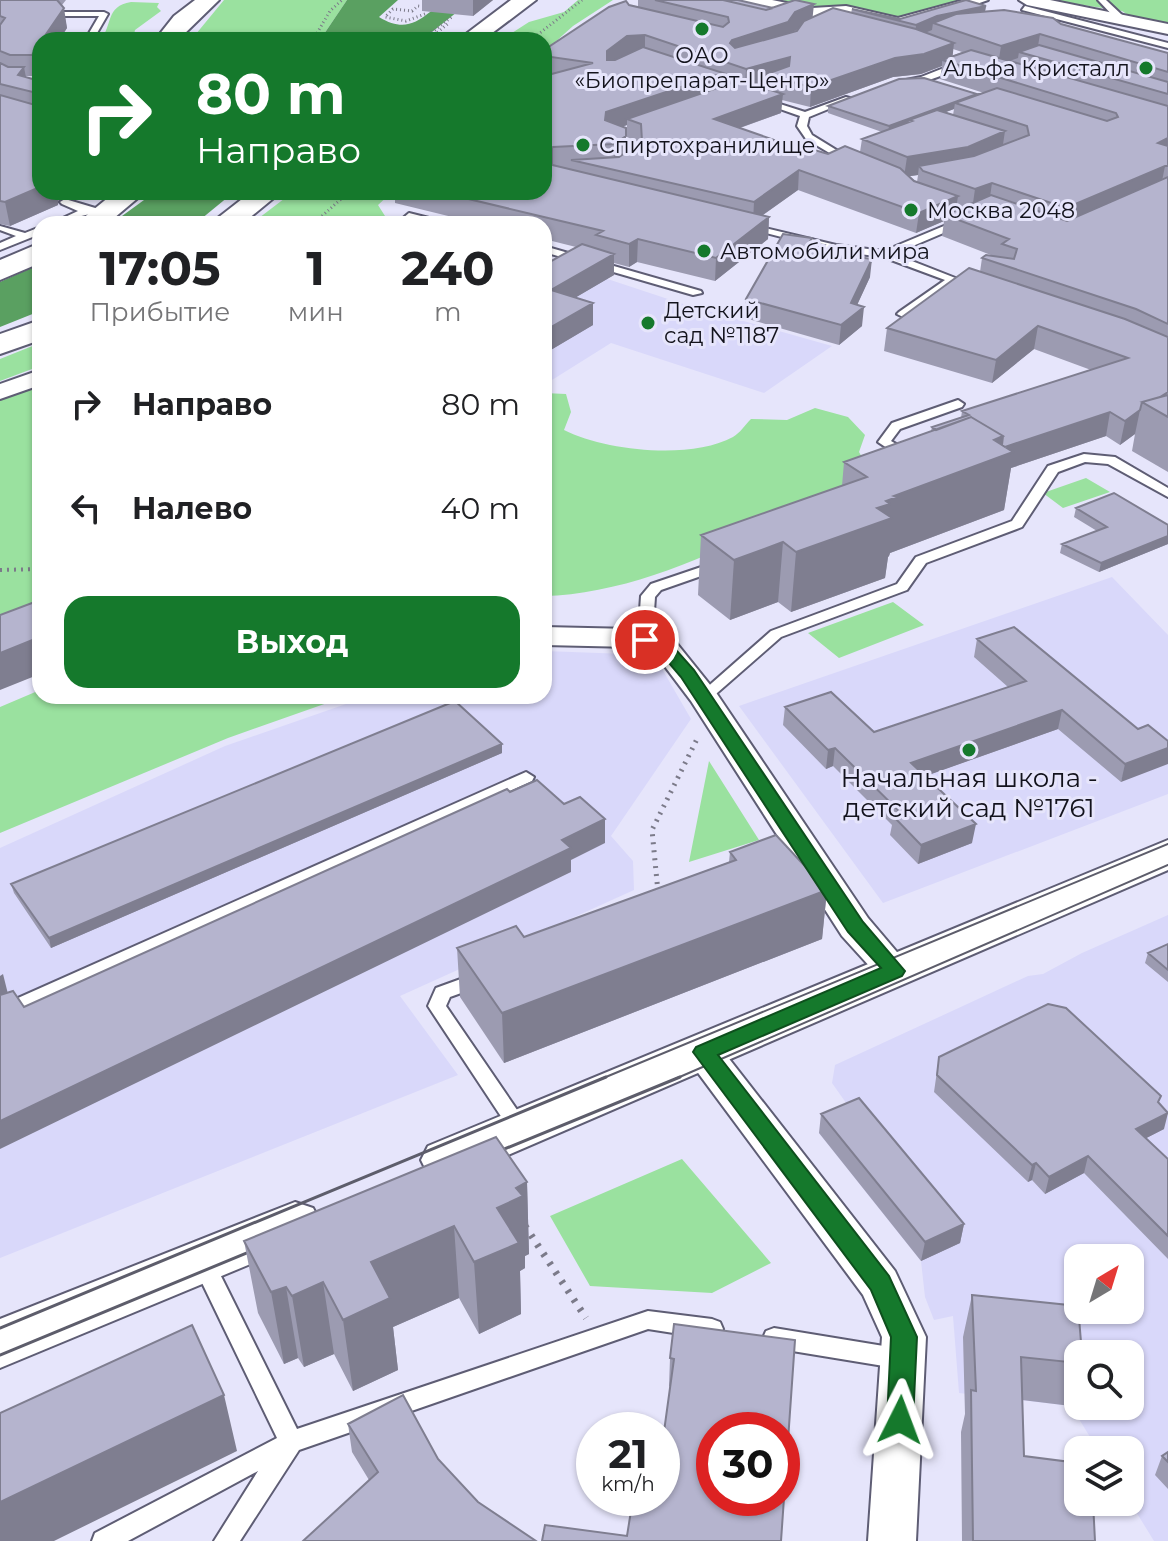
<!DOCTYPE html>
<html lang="ru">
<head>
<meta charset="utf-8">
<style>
  :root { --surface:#fff; --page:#f6f6f6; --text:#202124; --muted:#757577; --accent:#15792c }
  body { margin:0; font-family:Montserrat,sans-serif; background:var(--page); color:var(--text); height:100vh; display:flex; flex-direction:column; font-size:30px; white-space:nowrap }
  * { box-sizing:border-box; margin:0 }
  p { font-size:26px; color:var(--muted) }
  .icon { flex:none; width:44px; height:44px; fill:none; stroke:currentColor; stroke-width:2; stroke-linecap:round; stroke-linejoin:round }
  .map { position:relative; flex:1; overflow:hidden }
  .details { position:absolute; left:32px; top:216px; width:520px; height:488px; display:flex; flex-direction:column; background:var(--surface); border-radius:24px; box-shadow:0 2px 6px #0004 }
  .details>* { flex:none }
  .guide { position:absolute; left:32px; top:32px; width:520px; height:168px; border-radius:24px; box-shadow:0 2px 6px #0004; background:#15792c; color:#fff; overflow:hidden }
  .needle { width:52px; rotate:38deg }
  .fabs { position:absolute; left:1064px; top:1244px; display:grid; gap:16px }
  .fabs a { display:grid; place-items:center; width:80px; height:80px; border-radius:16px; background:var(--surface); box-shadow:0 2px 6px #0004; font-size:40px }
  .speed { position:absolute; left:576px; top:1412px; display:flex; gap:16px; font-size:40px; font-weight:700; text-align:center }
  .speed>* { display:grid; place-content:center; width:104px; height:104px; border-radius:50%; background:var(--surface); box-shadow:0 2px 6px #0004; line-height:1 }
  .speed small { font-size:20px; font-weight:400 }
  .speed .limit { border:12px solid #d22; background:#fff; color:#111 }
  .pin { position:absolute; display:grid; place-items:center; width:68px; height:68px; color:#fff; margin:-34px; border:4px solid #fff; border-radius:50%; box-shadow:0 2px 8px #0007 }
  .me { position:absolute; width:88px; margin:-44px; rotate:3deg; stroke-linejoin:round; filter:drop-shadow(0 0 6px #0008) }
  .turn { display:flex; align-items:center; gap:28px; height:168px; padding:0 32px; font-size:36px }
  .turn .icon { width:104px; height:104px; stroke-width:2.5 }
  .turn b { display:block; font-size:56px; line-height:68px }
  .eta { display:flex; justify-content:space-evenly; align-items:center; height:136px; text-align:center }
  .eta b { font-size:48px; font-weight:700; line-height:56px }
  .button { display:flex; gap:16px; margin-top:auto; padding:16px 32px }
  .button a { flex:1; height:92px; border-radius:24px; background:var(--accent); color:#fff; font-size:32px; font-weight:700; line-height:92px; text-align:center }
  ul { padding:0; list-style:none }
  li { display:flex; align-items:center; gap:24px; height:104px; padding:0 32px }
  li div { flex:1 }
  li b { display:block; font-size:30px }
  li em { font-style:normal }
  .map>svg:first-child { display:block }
</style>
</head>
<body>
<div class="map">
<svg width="1168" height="1541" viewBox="0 0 1168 1541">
  <rect width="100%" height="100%" fill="#e6e5fb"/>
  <path fill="#d9d8fa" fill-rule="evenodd" d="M544,258L680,303L832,346L764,393L611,343L544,385Z
    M1112,577L1168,635V794L883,903L739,706Z
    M544,651L654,655L691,719L611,836L633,861L634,890L400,996L458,1075L0,1258V848L225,746L369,696H544Z
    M1168,915V1541H1154L1130,1502V1450H1098L1071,1406L959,1393L953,1316L934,1320L925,1297L921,1261L819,1133L856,1117L832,1083L835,1065L1028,976L1043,974L1082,953ZM1078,1258H1130V1310H1078ZM1078,1354H1130V1406H1078Z"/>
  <path fill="#9ae19f" d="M224,0H347L320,40H191Z
    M578,0H613L573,26L544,52V40H501L529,22L564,12Z
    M780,0H986L910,19L884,18L845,6L827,9Z
    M1050,0H1168V25L1141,27L1114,23L1128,15L1122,11Z
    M131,2L159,3L157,7L161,11L135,30L133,40H100C113,26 105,6 131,2Z
    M293,192H392L378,205L385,216L381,224H251Z
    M40,343V366L0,381V359Z
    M40,386V602L0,616V400Z
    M544,393L566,394L571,412L564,430C606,451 691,460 733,437C740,433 745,425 751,419L787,420L815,408L848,417L865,435L859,452L870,471C777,523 653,594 544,596Z
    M1086,478L1110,492L1063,508L1043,493Z
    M893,602L924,625L839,658L808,633Z
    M40,690V696H347L228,738L0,833V707Z
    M709,761L759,840L689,862Z
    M682,1159L771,1263L712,1293L590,1286L550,1216Z"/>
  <path fill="#5aa061" d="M347,0H398L379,17C416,40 428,5 451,0C457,0 465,0 472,0L422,40H320Z
    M155,192H234L195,224H111Z
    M40,264V311L0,327V282Z"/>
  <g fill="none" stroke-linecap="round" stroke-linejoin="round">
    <g stroke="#5e5d74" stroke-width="4">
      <path id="service" d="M1098,0H1106L1122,15V19H1116Z
        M1025,6L1168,43V48L1022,10Z
        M0,12H104L108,14L93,40H85L99,16H0Z
        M959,62L963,65L962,67C944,74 919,88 901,81L921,77Z
        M846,97L853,99L809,117L807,126L812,135L851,159L853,161L848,164L806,139L797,126L800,116L757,101L761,98L805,112Z
        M65,199L112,213C104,217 100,214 92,214C77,215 67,224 50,224L78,211L62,204L60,202Z
        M409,213L445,222L446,224H429L411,220L407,224H396Z
        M963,218L967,219V223L894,254L958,279L903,317L897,314L899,312L945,280L883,257L836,251L743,227L748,224L836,245L884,251Z
        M0,226L25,233L40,227V234L0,250V243L16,236L0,230Z
        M544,246L701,291L702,293L693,295L544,252Z
        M958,400L964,404L962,407L900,429L891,441L913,454V460H905L878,442L892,423Z
        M1084,454L1115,457L1168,488V497L1108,464L1085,462L1058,472L1022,527L926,563L907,590L781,637L709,700H699L696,697L771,631L897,584L916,557L1012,521L1048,466Z
        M719,561L726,565L724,568L661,590L655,597L652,640L645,644L640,643L638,640L641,596L651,584Z
        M526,772L534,777L532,781L0,1021V1006Z
        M480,972L486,974L489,979L486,984L450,997L446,1006L526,1123L529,1128L526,1133L519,1136L512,1133L428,1006L436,988Z
        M203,1253L211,1256L297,1429L648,1311L712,1319L720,1322L723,1329L720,1336L712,1339L648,1329L299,1450L240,1541H214L258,1471L128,1541H92L95,1533L277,1438L192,1262L195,1256Z
        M774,1328L902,1349L910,1352L913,1359L910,1366L902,1369L774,1348L766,1345L763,1338L766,1331Z"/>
    </g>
    <g stroke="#5e5d74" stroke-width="4">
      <path id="minor" d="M741,0H772L812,8L846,6L898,18L964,0H988L920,24L898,28L846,16L812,18L744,3Z
        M1019,0H1050L1168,24V34L1027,5Z
        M40,370V385L0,399V384Z
        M544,627L632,629L674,640L715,691L868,918L913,971L908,980L895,984L882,980L842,936L691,701L654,652L632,647L544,645Z
        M703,1038L716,1042L895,1271L926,1337L916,1541H868L882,1337L863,1295L690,1062L684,1052L690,1042Z"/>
    </g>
    <g stroke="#5e5d74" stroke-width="4">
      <path id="tertiary" d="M1168,840V870L464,1174L446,1180L428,1174L421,1160L428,1146Z
        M295,1202L313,1208L321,1223L313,1238L0,1368V1319Z"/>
    </g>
    <g stroke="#5e5d74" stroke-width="4">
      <path id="secondary" d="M195,0H219L178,40H155L174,16Z
        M511,0H536L483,40H458Z
        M115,192H145L107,224H76Z
        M251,192H281L242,224H210Z
        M40,243V263L0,280V260Z
        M40,320V340L0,354V334Z"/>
    </g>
    <path stroke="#7b7a89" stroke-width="3" stroke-dasharray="1 3" stroke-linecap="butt" d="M425,14L406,21L385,17L393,9L412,11L418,6L427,7
      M313,40L330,11L342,0
      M422,40L453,16
      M428,40L449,23
      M531,40L582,0
      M313,224L349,192"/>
    <path stroke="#7b7a89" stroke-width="4" stroke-dasharray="2 5" stroke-linecap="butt" d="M0,570L40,569"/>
    <path stroke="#7b7a89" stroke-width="5" stroke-dasharray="2 6" stroke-linecap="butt" d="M658,892L652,830L698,737"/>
    <path stroke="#7b7a89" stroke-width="7" stroke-dasharray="3 8" stroke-linecap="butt" d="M525,1226L586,1318"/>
    <use href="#service" fill="#fff" fill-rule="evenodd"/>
    <use href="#minor" fill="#fff" fill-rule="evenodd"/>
    <use href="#tertiary" fill="#fff" fill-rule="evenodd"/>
    <use href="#secondary" fill="#fff" fill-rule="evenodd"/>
    <path stroke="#5d5d6b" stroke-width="2" d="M601,1079L1168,844
      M675,1079L1168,865"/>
    <path stroke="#5d5d6b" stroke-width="3" d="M485,1157L680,1077
      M0,1328L606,1077
      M0,1355L266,1245"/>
  </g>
  <path fill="#9c9bb1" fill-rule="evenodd" d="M0,0H66L62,5L67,28L59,40H40V69L36,76H25L26,77L40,81V192H88L73,198L63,196L58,201V205L10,226L0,224Z
    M422,0H493L473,16L422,11Z
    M638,0H738L813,18L851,13L852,9L900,19L986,6L985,11L1061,24L1168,53V472L1132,451L1135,434L1120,445L1106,436L1011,468L1004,510L890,553L889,556L888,557L885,578L791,612L778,602L730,620L698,595L701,535L842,486L844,462L931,431L932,427L961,418L962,411L1091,370L1034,349L992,383L884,351L887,328L980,272L982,258L996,257L942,236L944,221L916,233L798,190L763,215L769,217L768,239L715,281L637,262L629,267L614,263V275L576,297L593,325L544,354V265L576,247L544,239V224H481L395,203V192H544V50L629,5L638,7ZM953,49L962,52L952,56ZM942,66L940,79L984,93L976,95L977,94L828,106V113L882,132L862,139L860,152L828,154L806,151L740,128L781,113L782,100L810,107L893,77L921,74ZM722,81L730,84L722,86ZM954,109L953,115L946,112ZM627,125V137L640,143L626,152V128L622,127ZM918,175L917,182L909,176ZM957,204L964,207L956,210Z
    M812,243L825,253L870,277L857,305L862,326L839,345L745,318L746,299Z
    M1076,508L1168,525V544L1099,572L1060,553L1062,544L1097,531L1074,517Z
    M977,639L1138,729L1121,782L1058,729L925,776L972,843L918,864L890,835L892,825L833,766L826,769L783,725L785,707L874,732L1008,687L974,657Z
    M502,744V753L51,948L14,893L11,884Z
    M730,852L827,890L822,939L504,1063L460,997L457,948L524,937L729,862Z
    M1168,944V982L1145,963L1148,953Z
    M939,1057L1158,1102L1164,1129L1146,1138L1168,1159V1259L1084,1173L1045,1194L1032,1180L1028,1182L934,1092Z
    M821,1114L964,1224L960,1243L921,1261L819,1133Z
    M527,1182L529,1254L525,1256V1268L520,1271L521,1314L479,1334L459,1298L393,1327L398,1370L353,1391L334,1354L304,1367L298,1358L284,1364L258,1313L244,1241Z
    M972,1295L1078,1354V1381L1071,1406L1022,1400L1024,1456L1095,1541H962L961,1432L965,1414L963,1337Z
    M674,1324L781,1541L627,1536L662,1498L670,1387L669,1386L670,1358Z
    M348,1424L438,1459L478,1502L369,1480L352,1452Z
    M1168,1452V1489L1155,1475L1162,1456Z"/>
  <path fill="#7f7e90" d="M473,0H493L473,16Z
    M814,4L812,23L731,59L730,43L732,40Z
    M986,6L984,17L933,23L932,30L915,37L916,25L937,16Z
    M64,8L67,28L59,40H42Z
    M1040,34L1037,52H1019L1018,58L998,65L1001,46Z
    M645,35V54L607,71V51L627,36Z
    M40,43V69L36,76L32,55Z
    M954,43L952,62L942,60V66L921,74L893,77L810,107L811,87L895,58Z
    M790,57L789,77L764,75V84L745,89L746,69Z
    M24,67L28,88L18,75Z
    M723,73L722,93L627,119V125L606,132L605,120L606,112Z
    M783,94L781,113L714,137V119Z
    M977,94L976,101L955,103L954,109L911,125L912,121L909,120L908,126L888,134L889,126Z
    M1005,131L1002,151L919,166L918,175L904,177L907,157Z
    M626,136V157L614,165V144Z
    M1168,138V157L1158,143Z
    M553,147V168L544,173V151Z
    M1165,166L1161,186L1062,230L1066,208Z
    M799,170L798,190L753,222L754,202Z
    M992,183L989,204L972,210L975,189Z
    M40,187V192H63V196L58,201V205L10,226L5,202Z
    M72,192H88L73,198Z
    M958,196L955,216L945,215L944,221L916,233L919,213Z
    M769,217L768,239L715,281L716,258Z
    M638,239L637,262L629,267V244Z
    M614,254V275L551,312V290Z
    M872,259L870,277L852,316L864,307L862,326L839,345L841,325Z
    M593,303V325L544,354V331Z
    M1038,326L1034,349L992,383L996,360Z
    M1140,410L1135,434L1120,445L1125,421Z
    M1110,412L1106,436L1011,468L1004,510L890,553L889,556L888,557L885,578L791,612L796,552L877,508L894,496L994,440L1003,436Z
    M1168,536V544L1099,572L1101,563Z
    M783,542L778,602L730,620L734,560Z
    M40,637V674L0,690V653Z
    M1062,710L1058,729L909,782L911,763Z
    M502,744V753L51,948L49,938Z
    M835,748L833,766L826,769L828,750Z
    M1168,748V764L1121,782L1125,764Z
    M605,819V843L571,860V872L0,1149V1121Z
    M976,824L972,843L918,864L921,845Z
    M827,890L822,939L504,1063L502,1013Z
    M3,974L9,998L0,1004V976Z
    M1168,1113L1164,1129L1131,1146L1136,1129Z
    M1088,1156L1084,1173L1045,1194L1049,1177Z
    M1036,1163L1032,1180L1028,1182L1032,1165Z
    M527,1182L529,1254L525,1256V1268L520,1271L521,1314L479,1334L474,1262L497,1208L516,1188Z
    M964,1224L960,1243L921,1261L925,1242Z
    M454,1226L459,1298L393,1327L398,1370L353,1391L343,1320L371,1262Z
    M323,1282L334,1354L304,1367L292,1296Z
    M286,1287L298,1358L284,1364L271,1292Z
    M224,1395L237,1451L54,1541H0V1502Z"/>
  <path fill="#b5b4ce" stroke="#7f7e90" stroke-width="2" fill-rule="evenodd" d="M0,0H57L64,8L42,40H40V43L32,55H10L0,51V25L5,18L0,16Z
    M655,0H723L766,10L795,0L814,4L795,12L788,22L732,40L730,43L735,48L797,31L804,21L833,8L916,29L954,43L924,54L895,58L811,87L764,75L789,66L790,57L746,69L645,35L627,36L607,51V60H615L643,47L723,73L606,112L605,120L626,128V136L614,144L553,147L544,151V76L593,63L544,56V50L609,7L626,1L629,5L723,27L729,22L728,17Z
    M723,0H738L773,8L766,10Z
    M966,0L986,6L937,16L916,25L852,9L900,19Z
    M1004,10L1053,18L1061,24L1168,53V72L1040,34L1001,46L933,23L956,14Z
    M1039,45L1168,82V94L1019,52Z
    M971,50L1168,106V138L1158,143L1168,146V166H1165L1066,208L992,183L975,189L923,171L919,166L974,156L1029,135L1027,126L955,103L997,88L1107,121L1118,117L1116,113L942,60Z
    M0,63L8,67H24L18,75L40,81V187L5,202L0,201V95L35,105L39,102L37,93L0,84Z
    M924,78L977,94L889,126L828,106L899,79Z
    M740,80L783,94L714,119L806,151L811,149L828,154L845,146L900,168L914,181L958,196L919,213L799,170L754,202L571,160L619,157L642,141L641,124L627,119Z
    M937,110L1005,131L968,147L907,157L862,139L912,121L909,120Z
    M544,163L769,217L716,258L638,239L629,244L596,235L603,231L439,192H544Z
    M1168,177V324L1136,309L982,258L986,255L1014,259L1017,249L1002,244L1009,239L945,215L991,195L1067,221Z
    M783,234L812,238L809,243L825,245L822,252L872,259L851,303L864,307L841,325L746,299Z
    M582,244L614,254L551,290L593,303L544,331V265Z
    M969,268L1125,319L1168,337V392L1160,397L1142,402L1140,410L1125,421L1110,412L1005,447L1002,445L1003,436L971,417L936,430L932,427L969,415L962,411L1128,358L1038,326L996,360L887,328Z
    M1168,395V417L1142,402Z
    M971,417L1003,436L994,440L1013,452L894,496L897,497L886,501L890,504L877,508L892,518L796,552L783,542L734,560L701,535L867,477L844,462Z
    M1114,493L1168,525V536L1101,563L1062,544L1107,527L1076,508Z
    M40,600V637L0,653V615Z
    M1014,627L1138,729L1148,725L1168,741V748L1125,764L1062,710L911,763L976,824L921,845L893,816L901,813L835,748L828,750L785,707L831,692L874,732L1026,681L977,639Z
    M455,701L502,744L49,938L11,884Z
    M537,780L564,804L580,797L605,819L562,840L571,848L0,1121V995L13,991L24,1007L507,789L510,792Z
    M776,835L827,890L502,1013L457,948L516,926L524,937L736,860L730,852Z
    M1168,944V970L1148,953Z
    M1048,1004L1066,1008L1161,1096L1158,1102L1168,1113L1136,1129L1168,1159V1236L1088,1156L1049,1177L1036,1163L1032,1165L937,1075L939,1057Z
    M859,1098L964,1224L925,1242L821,1114Z
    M496,1137L527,1182L516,1188L523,1196L497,1208L519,1243L474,1262L454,1226L371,1262L390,1298L343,1320L323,1282L292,1296L286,1287L271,1292L244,1241Z
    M972,1295L1078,1306L1082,1354H1078V1363L1021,1357L1024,1456L1078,1463V1502H1093L1095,1541H973L971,1390L976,1391Z
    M674,1324L795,1340L781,1541H542L545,1525L627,1536L633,1498H662V1446L674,1359L670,1358ZM714,1430H782V1498H714Z
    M192,1325L224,1395L0,1502V1413Z
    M403,1395L438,1459L478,1502L536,1541H303L378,1472L348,1424Z
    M1168,1452V1462L1162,1456Z"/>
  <path fill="#15792c" stroke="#0e4f1d" stroke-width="2" d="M645,635L670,643L694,670L863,922L905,971L902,976L718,1055L889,1276L917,1337L913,1420L909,1428L900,1431L890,1428L887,1420L891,1337L871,1290L693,1052L696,1047L881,968L848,932L681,677L658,650L636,640Z"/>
  <g fill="#15792c" stroke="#e6e5fb" stroke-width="3">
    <circle cx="702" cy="29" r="8"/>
    <circle cx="1146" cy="68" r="8"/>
    <circle cx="583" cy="145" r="8"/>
    <circle cx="911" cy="210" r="8"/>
    <circle cx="704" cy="251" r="8"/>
    <circle cx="648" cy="323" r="8"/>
    <circle cx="969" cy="750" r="8"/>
  </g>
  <g text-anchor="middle" stroke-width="6" stroke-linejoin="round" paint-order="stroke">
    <g font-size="22" fill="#13131c" stroke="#e6e5fb" text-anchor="start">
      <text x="702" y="63" text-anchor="middle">ОАО<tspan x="702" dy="25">«Биопрепарат-Центр»</tspan></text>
      <text x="1130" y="76" text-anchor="end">Альфа Кристалл</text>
      <text x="599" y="153">Спиртохранилище</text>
      <text x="927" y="218">Москва 2048</text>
      <text x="720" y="259">Автомобили мира</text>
      <text x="664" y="318">Детский<tspan x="664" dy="25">сад №1187</tspan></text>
    </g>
    <g font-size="26" fill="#13131c" stroke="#e6e5fb">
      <text x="969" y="787">Начальная школа -<tspan x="969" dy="30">детский сад №1761</tspan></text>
    </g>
  </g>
</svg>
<div class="fabs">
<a><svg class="needle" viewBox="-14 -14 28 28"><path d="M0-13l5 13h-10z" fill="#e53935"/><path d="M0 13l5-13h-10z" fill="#757577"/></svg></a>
<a><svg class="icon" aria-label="search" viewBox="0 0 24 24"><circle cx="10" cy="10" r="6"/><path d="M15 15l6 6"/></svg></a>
<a><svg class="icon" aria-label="layers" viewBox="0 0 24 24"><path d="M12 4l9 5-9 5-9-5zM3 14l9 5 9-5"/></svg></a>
</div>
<div class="speed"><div>21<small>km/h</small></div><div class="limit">30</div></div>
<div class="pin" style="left:645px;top:640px;background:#d93025"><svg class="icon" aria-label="arrive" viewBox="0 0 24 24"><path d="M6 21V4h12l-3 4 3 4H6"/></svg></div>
<svg class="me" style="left:900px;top:1420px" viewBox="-20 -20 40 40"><path d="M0-17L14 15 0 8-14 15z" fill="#15792c" stroke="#fff" stroke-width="4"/></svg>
<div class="guide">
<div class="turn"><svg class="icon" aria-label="right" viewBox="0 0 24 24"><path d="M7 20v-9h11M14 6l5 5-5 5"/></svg><div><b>80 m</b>Направо</div></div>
</div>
<section class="details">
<div class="eta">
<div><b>17:05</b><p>Прибытие</p></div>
<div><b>1</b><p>мин</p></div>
<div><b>240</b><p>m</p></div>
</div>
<ul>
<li><svg class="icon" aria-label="right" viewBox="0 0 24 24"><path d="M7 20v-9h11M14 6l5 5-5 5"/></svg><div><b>Направо</b></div><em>80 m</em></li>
<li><svg class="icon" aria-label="left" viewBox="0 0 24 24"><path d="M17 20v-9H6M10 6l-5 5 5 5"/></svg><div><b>Налево</b></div><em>40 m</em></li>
</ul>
<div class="button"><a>Выход</a></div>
</section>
</div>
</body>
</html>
